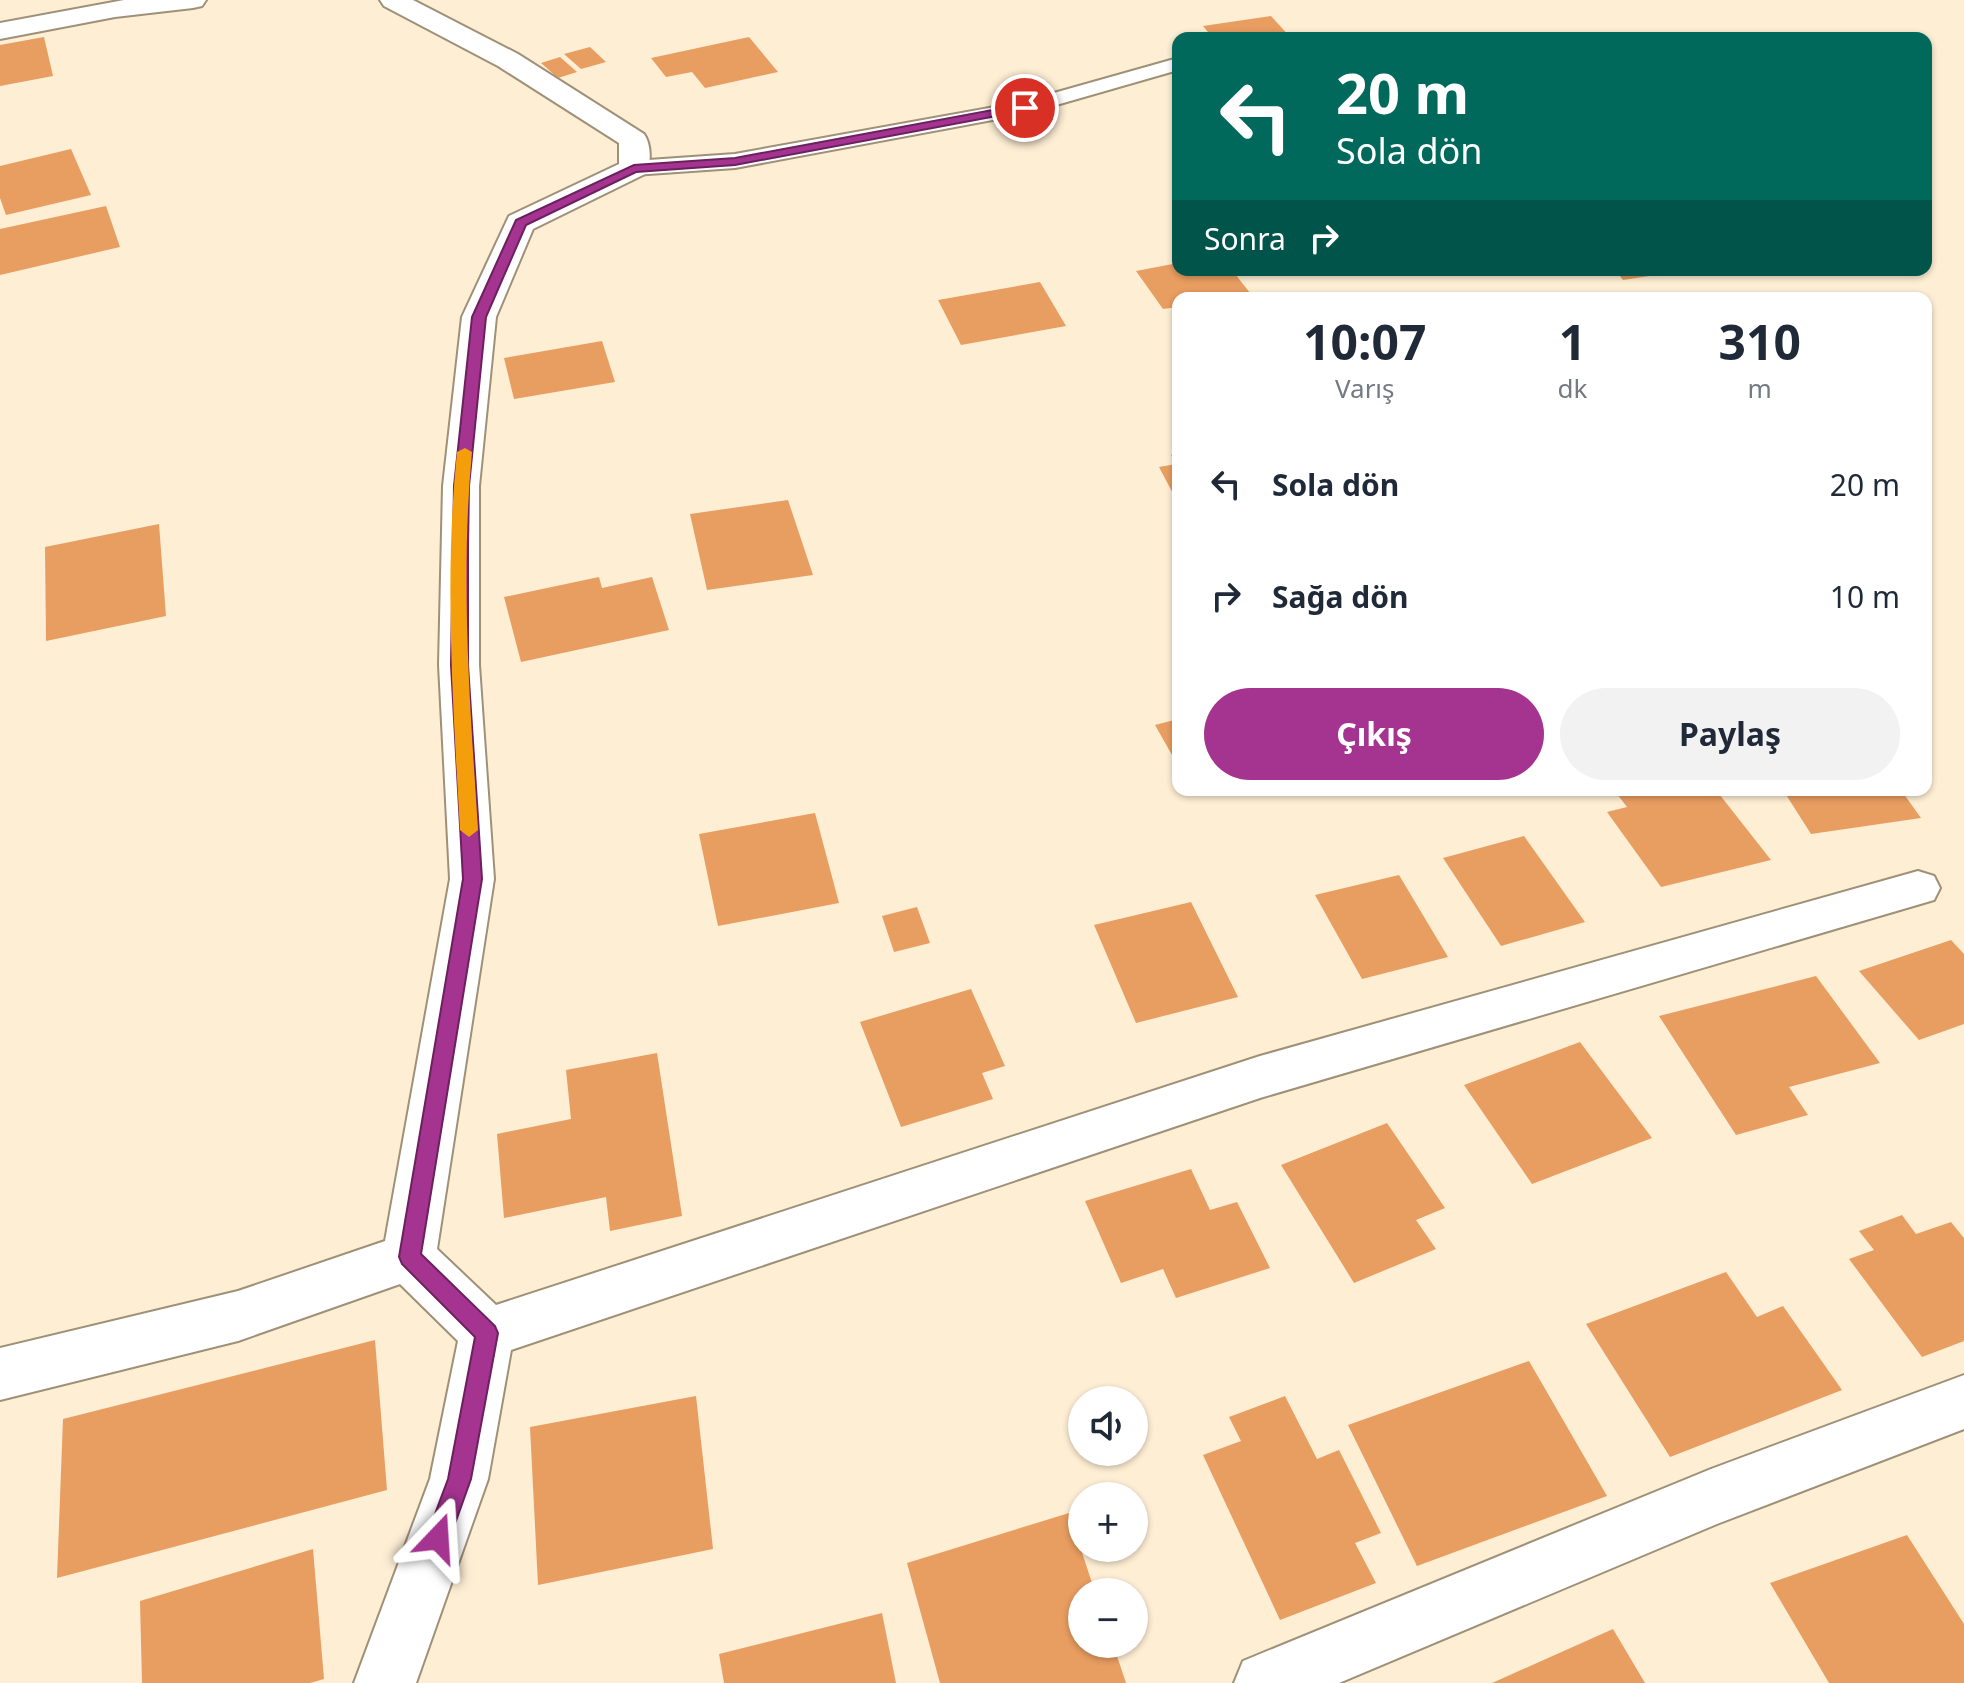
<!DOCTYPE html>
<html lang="tr">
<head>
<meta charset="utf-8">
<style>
  :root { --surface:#fff; --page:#f2f2f3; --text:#1f2937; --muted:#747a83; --accent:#a53390 }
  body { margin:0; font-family:"Noto Sans",sans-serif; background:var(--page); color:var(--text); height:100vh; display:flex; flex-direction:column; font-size:30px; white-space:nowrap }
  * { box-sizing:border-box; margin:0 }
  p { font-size:26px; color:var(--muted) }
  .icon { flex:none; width:44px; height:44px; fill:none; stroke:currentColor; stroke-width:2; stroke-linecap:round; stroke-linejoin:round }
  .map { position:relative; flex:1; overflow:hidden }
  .drawer { position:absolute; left:1172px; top:292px; width:760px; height:504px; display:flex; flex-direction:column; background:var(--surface); border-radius:16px; box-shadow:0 2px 6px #0004 }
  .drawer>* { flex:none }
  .hud { position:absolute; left:1172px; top:32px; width:760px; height:244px; border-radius:16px; box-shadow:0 2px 6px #0004; background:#00695c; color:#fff; overflow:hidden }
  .fabs { position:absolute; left:1068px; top:1386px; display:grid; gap:16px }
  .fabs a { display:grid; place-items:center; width:80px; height:80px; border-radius:50%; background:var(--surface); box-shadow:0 2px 6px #0004; font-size:40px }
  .pin { position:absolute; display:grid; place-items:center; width:68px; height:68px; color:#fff; margin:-34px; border:4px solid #fff; border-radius:50%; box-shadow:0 2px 8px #0007 }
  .me { position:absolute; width:88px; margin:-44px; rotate:20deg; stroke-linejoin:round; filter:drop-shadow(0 0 6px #0008) }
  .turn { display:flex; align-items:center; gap:28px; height:168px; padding:0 32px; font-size:36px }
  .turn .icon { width:104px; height:104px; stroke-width:2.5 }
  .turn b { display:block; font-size:56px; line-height:68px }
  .then { display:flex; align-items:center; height:76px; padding:0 32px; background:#0003; gap:16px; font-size:30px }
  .eta { display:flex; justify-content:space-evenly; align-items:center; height:136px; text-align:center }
  .eta b { font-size:48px; font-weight:700; line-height:56px }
  .cta { display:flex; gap:16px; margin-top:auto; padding:16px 32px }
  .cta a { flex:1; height:92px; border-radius:48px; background:var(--accent); color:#fff; font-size:32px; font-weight:700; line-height:92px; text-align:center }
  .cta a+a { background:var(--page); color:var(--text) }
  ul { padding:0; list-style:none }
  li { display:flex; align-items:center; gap:24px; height:112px; padding:0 32px }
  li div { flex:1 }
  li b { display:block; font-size:30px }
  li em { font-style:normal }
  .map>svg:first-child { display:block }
</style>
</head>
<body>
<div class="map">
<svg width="1964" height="1683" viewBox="0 0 1964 1683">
  <rect width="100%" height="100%" fill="#feeed4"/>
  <path fill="#e89d61" d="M1271,16L1291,38H1232L1229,35L1212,37L1203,26Z
    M44,37L53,76L0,86V45Z
    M749,37L778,72L705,88L692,72L666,77L651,58Z
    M590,47L606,62L581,69L564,54Z
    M560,57L577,72L558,78L541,63Z
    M71,149L91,195L6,215L0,198V166Z
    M106,206L120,247L0,275V229Z
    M1178,263V270H1232L1250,293L1222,298H1178V307L1163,309L1136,271Z
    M1615,270H1676V272L1623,280Z
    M1040,282L1066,326L961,345L938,300Z
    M602,341L615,382L514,399L504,358Z
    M1178,453V503L1159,467L1176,464L1171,455Z
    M788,500L813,575L707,590L690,514Z
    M159,524L166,616L46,641L45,547Z
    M599,577L602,588L652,577L669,630L521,662L504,597Z
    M1178,719V762H1176L1155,725Z
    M1614,790H1716L1771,860L1661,887L1607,812L1627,807Z
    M1783,790H1901L1921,818L1811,834Z
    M815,813L839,903L718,926L699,834Z
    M1524,836L1585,922L1501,946L1443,858Z
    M1399,875L1448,957L1362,979L1315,895Z
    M1191,902L1238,997L1136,1023L1094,925Z
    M917,907L930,943L894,952L882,916Z
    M1951,940L1964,954V1024L1919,1040L1859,971Z
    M1816,976L1880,1063L1789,1087L1808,1115L1736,1135L1659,1016Z
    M971,989L1005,1066L982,1073L993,1099L901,1127L860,1022Z
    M1580,1042L1652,1138L1532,1184L1464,1085Z
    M657,1053L682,1216L610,1231L606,1197L504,1218L497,1134L571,1119L566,1070Z
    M1387,1123L1445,1208L1416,1220L1436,1249L1354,1283L1281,1165Z
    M1191,1169L1210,1210L1237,1202L1270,1268L1176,1298L1163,1269L1121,1283L1085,1201Z
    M1902,1215L1916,1234L1951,1222L1964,1238V1341L1922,1357L1849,1259L1874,1250L1859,1231Z
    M1726,1272L1757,1317L1783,1306L1842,1390L1670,1457L1586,1324Z
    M375,1340L387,1490L57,1578L63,1419Z
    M1529,1361L1607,1496L1417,1566L1348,1425Z
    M696,1396L713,1549L538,1585L530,1427Z
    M1285,1396L1317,1459L1339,1450L1381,1533L1355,1543L1376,1583L1280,1620L1203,1455L1241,1441L1229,1417Z
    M1069,1513L1095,1592H1082V1644H1113L1126,1683H940L907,1563Z
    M1907,1535L1964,1624V1683H1829L1770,1583Z
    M313,1549L324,1679L310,1683H142L140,1601Z
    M882,1613L896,1683H724L719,1654Z
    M1613,1629L1645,1683H1492Z"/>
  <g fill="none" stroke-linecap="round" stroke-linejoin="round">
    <g stroke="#9f9078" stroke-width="4">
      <path id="lane" d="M1178,58V70L1025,114L735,168L634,175L623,168L634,161L735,154L1022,102Z"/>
    </g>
    <g stroke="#9f9078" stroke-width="4">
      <path id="street" d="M206,0L202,6L193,8L115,17L0,39V23L124,0Z
        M380,0H413L518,54L644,134C651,144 652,164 645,174L533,229L496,317L479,486V665L494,879L437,1249L496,1305L1260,1056L1918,871L1934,876L1940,888L1934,900L1260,1098L511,1350L488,1479L416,1683H354L430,1479L458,1341L400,1284L238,1341L0,1400V1348L238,1291L385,1241L450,879L439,665L443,486L462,317L509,216L619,164V143L498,66L384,6Z
        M1964,1375V1429L1717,1524L1339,1683H1234L1243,1661L1711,1469Z"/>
    </g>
    <use href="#lane" fill="#fff" fill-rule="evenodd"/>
    <use href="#street" fill="#fff" fill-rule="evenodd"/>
  </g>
  <path fill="#a53390" stroke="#6b215e" stroke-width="2" d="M1025,104L1031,108L1029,110L735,165L636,172L526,225L486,317L469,486L468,546V665L482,879L421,1254L495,1326L498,1333L471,1479L447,1546L438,1550L430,1546L426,1538L448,1479L475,1337L402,1264L399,1257L463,879L451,665L453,546L454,486L472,317L516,220L634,165L735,158Z"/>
  <path fill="#f59e0b" d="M465,448L472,452C460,578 470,705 478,830L469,837L460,830C453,705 444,578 457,452Z"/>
</svg>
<div class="fabs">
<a><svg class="icon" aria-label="sound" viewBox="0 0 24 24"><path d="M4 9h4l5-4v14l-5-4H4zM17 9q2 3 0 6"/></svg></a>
<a>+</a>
<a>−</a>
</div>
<div class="pin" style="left:1025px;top:108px;background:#d93025"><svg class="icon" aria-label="arrive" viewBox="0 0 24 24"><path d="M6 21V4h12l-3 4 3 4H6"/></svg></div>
<svg class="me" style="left:438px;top:1538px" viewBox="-20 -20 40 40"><path d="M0-17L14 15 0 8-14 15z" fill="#a53390" stroke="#fff" stroke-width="4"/></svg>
<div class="hud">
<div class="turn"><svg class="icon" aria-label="left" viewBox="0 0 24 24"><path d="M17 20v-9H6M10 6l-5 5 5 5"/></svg><div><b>20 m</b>Sola dön</div></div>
<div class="then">Sonra<svg class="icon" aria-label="right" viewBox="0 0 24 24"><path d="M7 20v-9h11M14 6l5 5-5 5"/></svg></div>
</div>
<section class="drawer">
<div class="eta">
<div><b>10:07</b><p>Varış</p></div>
<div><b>1</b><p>dk</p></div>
<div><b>310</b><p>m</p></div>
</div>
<ul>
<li><svg class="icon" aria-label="left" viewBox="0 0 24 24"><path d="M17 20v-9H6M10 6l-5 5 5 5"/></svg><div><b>Sola dön</b></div><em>20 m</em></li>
<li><svg class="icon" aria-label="right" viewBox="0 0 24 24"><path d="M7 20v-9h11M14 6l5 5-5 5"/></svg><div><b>Sağa dön</b></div><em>10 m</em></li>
</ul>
<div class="cta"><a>Çıkış</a><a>Paylaş</a></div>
</section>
</div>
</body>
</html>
